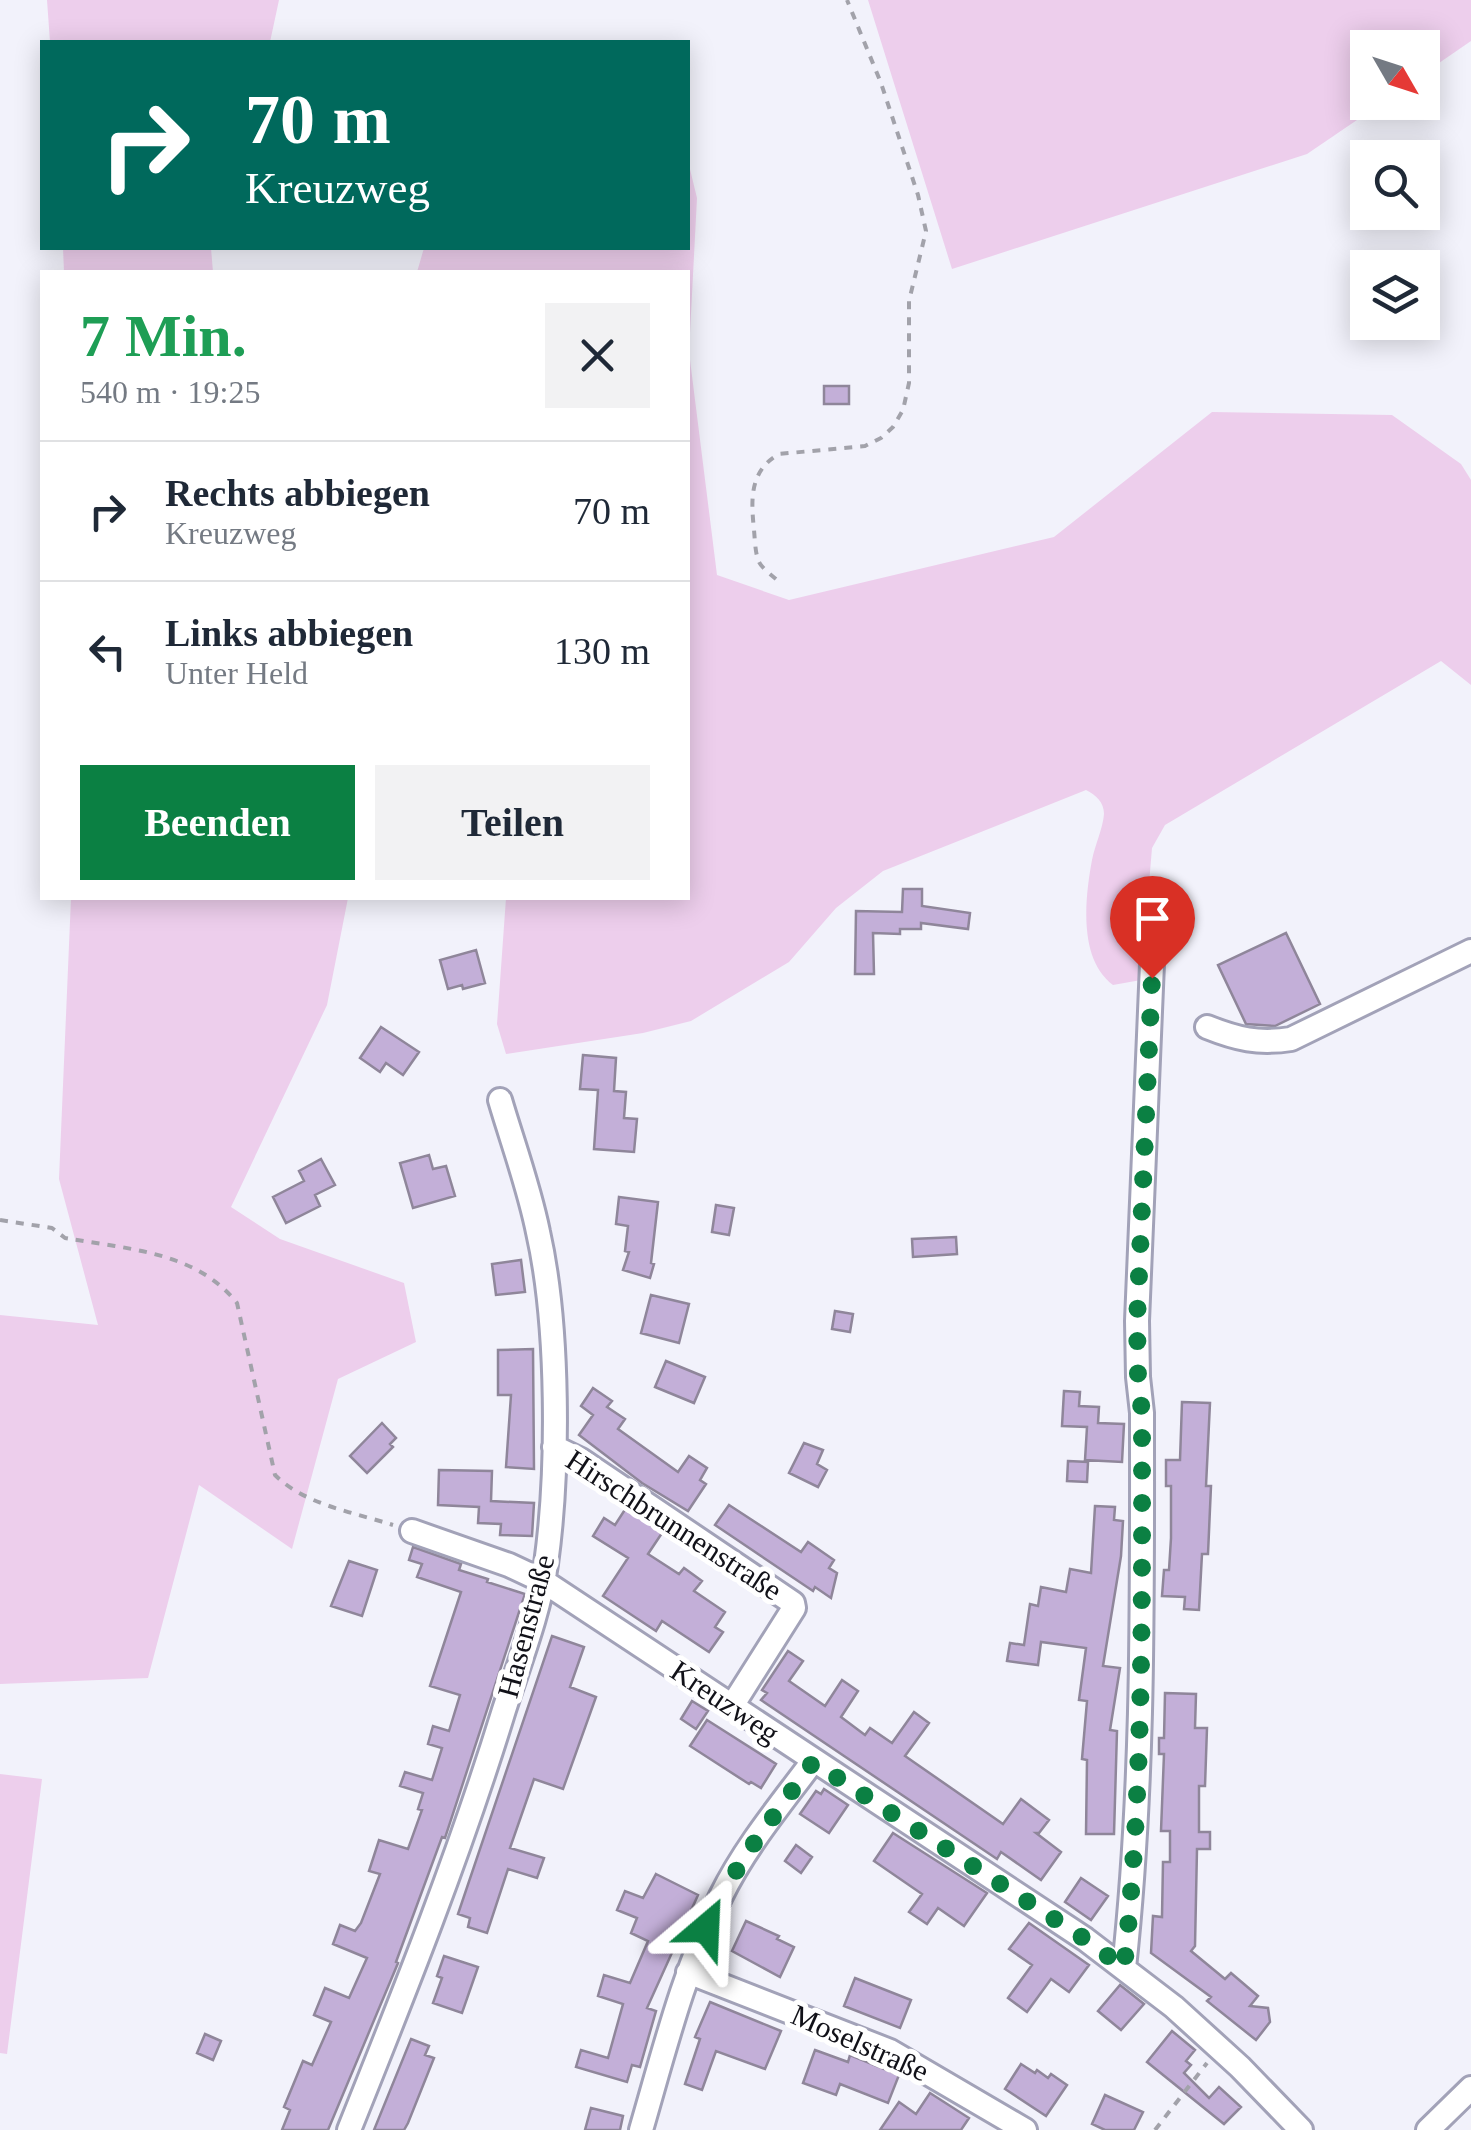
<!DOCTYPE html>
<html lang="de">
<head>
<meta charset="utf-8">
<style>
  :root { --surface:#fff; --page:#f2f2f3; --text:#1f2937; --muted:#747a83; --line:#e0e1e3; --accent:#0b8043 }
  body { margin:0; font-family:Georgia,serif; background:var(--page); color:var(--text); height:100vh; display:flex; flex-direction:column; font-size:38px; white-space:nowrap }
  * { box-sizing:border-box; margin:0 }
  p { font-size:32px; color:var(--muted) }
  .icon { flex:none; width:55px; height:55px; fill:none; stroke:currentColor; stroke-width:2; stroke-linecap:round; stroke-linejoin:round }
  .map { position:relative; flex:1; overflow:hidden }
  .drawer { position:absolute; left:40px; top:270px; width:650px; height:630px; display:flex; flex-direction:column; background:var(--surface); border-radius:0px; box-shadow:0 5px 25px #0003 }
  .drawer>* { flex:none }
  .hud { position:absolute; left:40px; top:40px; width:650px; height:210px; border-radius:0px; box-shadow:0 5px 25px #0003; background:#00695c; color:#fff; overflow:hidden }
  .needle { width:65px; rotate:129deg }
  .buttons { position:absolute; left:1350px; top:30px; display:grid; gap:20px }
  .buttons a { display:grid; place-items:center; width:90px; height:90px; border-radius:0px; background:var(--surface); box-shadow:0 5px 25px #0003; font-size:50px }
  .pin { position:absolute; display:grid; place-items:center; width:85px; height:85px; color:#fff; margin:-102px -42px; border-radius:50% 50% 50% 0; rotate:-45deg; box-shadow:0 0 10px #0007 }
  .pin .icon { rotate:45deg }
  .me { position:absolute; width:110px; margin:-55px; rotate:26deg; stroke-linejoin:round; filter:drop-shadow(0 0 8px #0008) }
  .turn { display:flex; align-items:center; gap:35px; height:210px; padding:0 40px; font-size:45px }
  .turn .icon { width:130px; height:130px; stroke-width:2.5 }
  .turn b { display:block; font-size:70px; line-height:85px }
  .round { display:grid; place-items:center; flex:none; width:105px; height:105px; border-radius:0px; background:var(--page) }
  .overview { display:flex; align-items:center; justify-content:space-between; height:170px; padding:0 40px }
  h1 { font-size:60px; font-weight:800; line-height:75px; color:#1e9e55 }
  .button { display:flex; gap:20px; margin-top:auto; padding:20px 40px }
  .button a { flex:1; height:115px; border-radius:0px; background:var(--accent); color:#fff; font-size:40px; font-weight:800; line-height:115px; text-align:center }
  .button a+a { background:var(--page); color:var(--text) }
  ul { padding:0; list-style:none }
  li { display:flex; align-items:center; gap:30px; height:140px; padding:0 40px; border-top:2px solid var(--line) }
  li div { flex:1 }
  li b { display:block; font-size:38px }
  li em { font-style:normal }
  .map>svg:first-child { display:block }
</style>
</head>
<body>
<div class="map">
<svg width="1471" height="2130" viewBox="0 0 1471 2130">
  <rect width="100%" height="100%" fill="#f2f2fb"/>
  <path fill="#edceec" d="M47,0H279L270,42H50Z
    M868,0H1471V41L1423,74L1422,48H1368V102L1382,103L1307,154L952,269Z
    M688,161L697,198L689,352L717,575L789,600L1054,537L1212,412L1392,415L1461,464L1471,480V685L1441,661L1165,825L1152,848L1141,980L1113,985C1078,959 1085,898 1092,860C1095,845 1103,828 1104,814C1104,802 1096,795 1086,790L883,871L836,908L789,962L691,1021L643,1033L506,1054L497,1024L506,898H688V272H417L424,248H688Z
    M63,248H211L213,272H64Z
    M71,898H348L327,1005L231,1207L280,1239L404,1283L416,1342L338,1379L292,1549L199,1485L148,1678L0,1684V1315L98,1325L59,1179Z
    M0,1774L42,1779L7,2054L0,2053Z"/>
  <path fill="#c3afd8" stroke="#8f869a" stroke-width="2.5" d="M824,386H849V404H824Z
    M903,889H922V906L970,913L968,929L921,923V929H900V934L873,933L874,974H855L856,911L902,912Z
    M1286,933L1320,1004L1275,1026L1246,1024L1218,965Z
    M476,950L485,983L463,989L462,985L448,989L440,960Z
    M381,1027L419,1052L403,1075L386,1063L380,1072L360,1058Z
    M583,1055L616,1058L614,1091L626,1092L624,1118L637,1119L634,1152L594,1149L598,1090L580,1089Z
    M429,1155L433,1169L446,1166L455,1196L413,1208L400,1163Z
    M321,1159L335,1185L315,1195L320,1206L286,1223L273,1197L304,1181L299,1171Z
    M619,1197L658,1202L651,1263L654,1264L650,1278L623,1270L629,1252L625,1251L628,1226L616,1224Z
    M716,1205L734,1208L729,1235L712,1232Z
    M956,1237L957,1254L913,1257L912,1239Z
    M521,1260L525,1292L496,1295L492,1264Z
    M651,1295L689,1304L679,1343L641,1333Z
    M835,1311L853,1314L850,1332L832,1329Z
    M533,1349L534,1469L506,1467L511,1395H498V1350Z
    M666,1361L705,1377L694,1403L655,1387Z
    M593,1388L612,1401L607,1407L625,1419L618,1429L678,1472L689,1456L707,1468L700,1480L706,1484L688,1511L642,1483L579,1435L593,1415L581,1406Z
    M1064,1391L1080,1392L1079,1406L1099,1407L1098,1423L1124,1424L1122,1462L1085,1460L1087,1427L1062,1426Z
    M1182,1402L1210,1403L1206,1486H1211L1208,1554H1202L1199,1610L1184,1609L1185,1597L1162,1596L1164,1570H1169L1171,1538V1486H1166V1460H1180Z
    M382,1423L396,1438L390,1444L393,1447L367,1473L350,1456Z
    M804,1443L823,1450L817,1464L827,1470L818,1487L789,1473Z
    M1068,1461L1088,1462L1087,1482L1067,1481Z
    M439,1470L492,1471L491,1501L534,1503L532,1536L500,1535L501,1524L478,1523L479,1507L438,1505Z
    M729,1505L801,1552L808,1542L834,1560L829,1568L837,1573L831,1598L815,1587L813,1591L715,1525Z
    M1095,1506L1115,1507L1114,1520L1123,1521L1121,1556L1103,1666L1120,1668L1110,1730L1117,1731L1114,1834H1086L1087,1760L1082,1759L1087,1701L1079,1700L1086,1648L1041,1642L1038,1665L1007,1661L1010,1643L1024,1645L1030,1604L1038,1606L1041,1587L1066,1592L1070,1569L1091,1573Z
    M626,1508L662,1533L648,1554L679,1574L684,1568L702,1581L694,1591L725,1612L715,1627L723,1632L709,1652L662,1621L656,1631L603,1596L628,1558L593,1536L604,1518L615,1525Z
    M413,1547L461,1564L459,1570L488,1579L487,1582L525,1594L445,1838L442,1837L396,1962L398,1963L328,2130H282L290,2110L284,2107L303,2061L312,2065L331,2022L314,2015L325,1988L349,1998L367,1958L333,1944L340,1925L355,1931L361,1923L380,1874L369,1871L379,1840L408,1849L422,1810L418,1809L423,1793L400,1786L405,1772L432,1780L442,1748L428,1744L433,1726L449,1731L460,1695L430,1686L461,1592L417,1577L422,1564L409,1560Z
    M349,1561L377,1570L362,1616L331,1606Z
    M552,1636L584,1647L570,1687L596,1697L563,1789L534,1779L510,1848L544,1858L537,1878L508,1869L487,1933L468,1927L470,1918L458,1914Z
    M788,1651L803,1661L789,1681L825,1706L842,1680L858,1691L841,1717L865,1735L870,1728L892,1743L914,1712L929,1723L905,1756L1003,1824L1021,1799L1049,1820L1039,1833H1036L1061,1852L1041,1880L1001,1852L997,1859L761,1700L767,1693L762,1690Z
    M1165,1693L1196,1694L1195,1728H1207L1205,1786H1199V1832H1210V1849H1197L1195,1946L1191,1951L1225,1979L1231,1973L1258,1996L1250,2006L1268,2008L1270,2022L1256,2040L1207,2001L1211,1997L1151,1953L1153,1916L1162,1917L1163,1862H1170V1831H1161L1164,1754H1159V1738H1164Z
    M692,1701L708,1711L696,1729L681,1719Z
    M707,1720L776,1764L761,1788L751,1782L749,1784L690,1746Z
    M824,1789L848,1805L829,1833L800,1814L816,1791L821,1794Z
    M893,1833L987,1893L964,1926L938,1908L927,1924L909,1912L922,1894L874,1861Z
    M796,1845L812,1857L801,1873L785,1861Z
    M656,1874L698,1895L647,2008L656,2011L640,2067L632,2065L627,2082L576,2067L581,2050L608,2058L623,2004L598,1996L604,1975L630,1983L648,1941L631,1933L637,1918L617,1910L625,1891L643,1898Z
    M1081,1878L1108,1896L1091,1920L1065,1902Z
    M746,1921L779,1936L777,1939L794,1947L780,1977L732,1951Z
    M1029,1923L1089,1965L1069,1992L1051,1979L1027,2012L1008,1998L1032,1965L1009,1949Z
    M444,1956L478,1967L462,2013L433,2003L442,1978L437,1976Z
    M855,1978L911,2000L900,2028L844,2006Z
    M1120,1985L1144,2004L1121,2030L1098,2011Z
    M710,2002L781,2031L765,2069L716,2051L702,2090L685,2084L700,2039L695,2037Z
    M1172,2031L1195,2050L1186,2061L1191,2065L1184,2073L1209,2098L1219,2087L1241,2107L1224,2124L1147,2062Z
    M205,2034L221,2041L213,2060L197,2053Z
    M411,2039L429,2046L425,2055L434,2058L408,2123L404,2130H374Z
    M815,2050L848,2062L850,2055L899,2075L888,2103L840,2084L836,2095L803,2083Z
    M1021,2064L1035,2073L1037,2070L1048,2078L1051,2074L1067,2085L1046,2116L1005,2089Z
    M930,2093L969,2118L961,2130H880L899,2102L916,2114Z
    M1105,2095L1143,2112L1134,2130H1105L1092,2124Z
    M591,2108L623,2116L620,2130H585Z"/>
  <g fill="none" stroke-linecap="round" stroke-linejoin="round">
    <g stroke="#a2a2b8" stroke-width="28">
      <path id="minor" d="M1207,1027C1237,1039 1258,1044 1291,1039L1471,951
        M554,1447L581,1460L793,1603L794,1608L732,1706
        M412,1531L509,1565L543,1581L1085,1939L1174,2007L1240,2067L1301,2130
        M1124,1968C1144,1783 1142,1599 1142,1413L1138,1377L1137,1321L1153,940
        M688,1972L890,2051L1025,2130
        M349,2130C405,1991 460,1853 504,1710C519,1663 539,1614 546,1564C559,1470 559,1325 538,1232C529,1187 513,1144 500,1100
        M641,2130C664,2051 684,1970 721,1896C745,1847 781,1804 813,1761
        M1428,2130L1471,2088"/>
    </g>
    <path stroke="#a2a2aa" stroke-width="4" stroke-dasharray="8 8" stroke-linecap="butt" d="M776,579C770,574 762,568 759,562C755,553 755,540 754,530C751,500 749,471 779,454L865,446L881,438L893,427L903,410L909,383V301L926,231L918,195L881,83L847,0
      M0,1220L52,1228L65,1238C126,1249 196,1251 237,1303L275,1475C305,1505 353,1512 393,1525
      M1155,2130L1207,2063"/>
    <use href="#minor" stroke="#fff" stroke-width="22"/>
  </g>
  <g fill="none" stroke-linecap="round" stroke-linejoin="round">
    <path stroke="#0b8043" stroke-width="18" stroke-dasharray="0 32.4" d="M706,1928L742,1860L813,1762L1085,1939L1124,1968C1144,1783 1142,1599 1142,1413L1138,1377L1137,1321L1152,978"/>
  </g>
  <g text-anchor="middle" stroke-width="10" stroke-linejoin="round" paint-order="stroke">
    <g font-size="30" fill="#111118" stroke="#fff">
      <text transform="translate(674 1525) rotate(33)" y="10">Hirschbrunnenstraße</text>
      <text transform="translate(526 1626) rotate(-75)" y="10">Hasenstraße</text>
      <text transform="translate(725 1702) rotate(34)" y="10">Kreuzweg</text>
      <text transform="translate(860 2043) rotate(24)" y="10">Moselstraße</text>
    </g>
  </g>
</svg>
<div class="buttons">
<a><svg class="needle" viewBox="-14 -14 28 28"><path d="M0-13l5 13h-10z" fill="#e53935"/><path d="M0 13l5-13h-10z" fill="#747a83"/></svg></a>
<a><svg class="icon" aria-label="search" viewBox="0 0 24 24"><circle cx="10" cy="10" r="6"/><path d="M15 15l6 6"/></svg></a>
<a><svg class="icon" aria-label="layers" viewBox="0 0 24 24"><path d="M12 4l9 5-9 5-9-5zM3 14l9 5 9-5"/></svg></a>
</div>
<div class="pin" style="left:1152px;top:978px;background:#d93025"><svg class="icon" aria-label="arrive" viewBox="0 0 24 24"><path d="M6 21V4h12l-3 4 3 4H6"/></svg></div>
<svg class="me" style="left:706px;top:1928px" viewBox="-20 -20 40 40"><path d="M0-17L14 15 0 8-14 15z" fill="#0b8043" stroke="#fff" stroke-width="4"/></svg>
<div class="hud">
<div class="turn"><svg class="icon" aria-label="right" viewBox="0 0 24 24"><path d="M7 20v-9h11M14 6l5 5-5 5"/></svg><div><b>70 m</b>Kreuzweg</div></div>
</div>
<section class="drawer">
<div class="overview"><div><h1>7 Min.</h1><p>540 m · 19:25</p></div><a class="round"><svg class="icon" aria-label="close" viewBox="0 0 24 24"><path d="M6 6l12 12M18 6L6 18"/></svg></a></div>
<ul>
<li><svg class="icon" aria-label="right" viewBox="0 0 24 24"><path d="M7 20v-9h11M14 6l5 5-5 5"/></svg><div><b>Rechts abbiegen</b><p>Kreuzweg</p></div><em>70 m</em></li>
<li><svg class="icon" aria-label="left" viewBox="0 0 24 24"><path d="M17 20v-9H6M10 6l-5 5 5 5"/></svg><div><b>Links abbiegen</b><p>Unter Held</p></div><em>130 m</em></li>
</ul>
<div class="button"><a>Beenden</a><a>Teilen</a></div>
</section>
</div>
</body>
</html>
